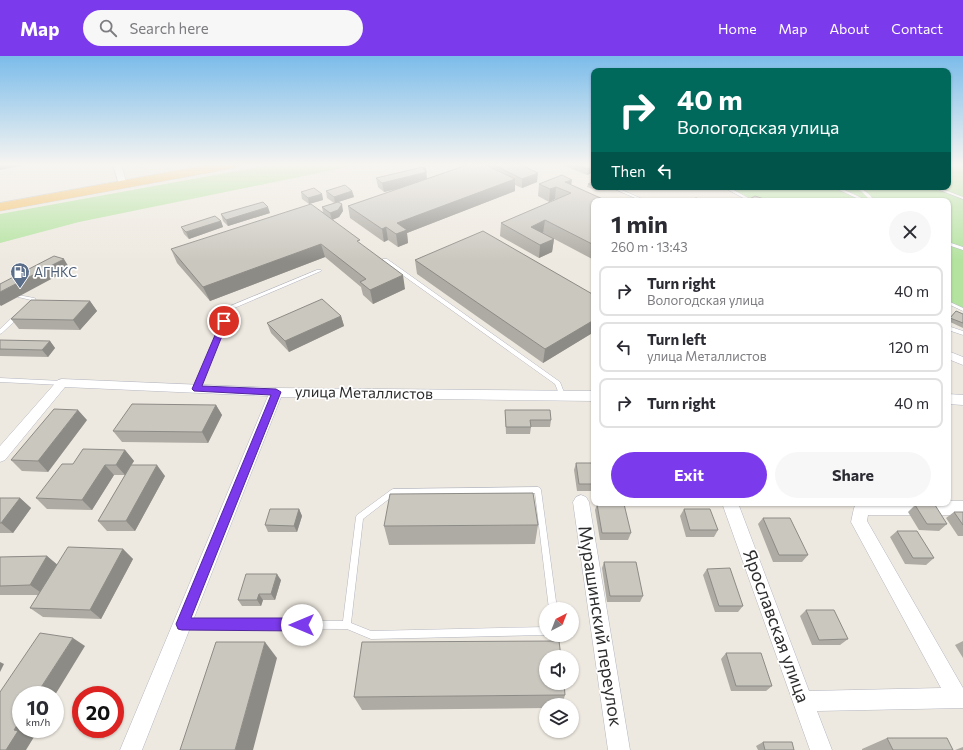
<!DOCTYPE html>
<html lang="en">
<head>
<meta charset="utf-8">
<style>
  :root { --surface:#fff; --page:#f7f7f7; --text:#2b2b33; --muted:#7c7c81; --line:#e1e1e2; --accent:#7c3aed }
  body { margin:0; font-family:Commissioner,sans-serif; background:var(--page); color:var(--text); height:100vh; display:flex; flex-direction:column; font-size:15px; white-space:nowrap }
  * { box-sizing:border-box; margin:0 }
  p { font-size:13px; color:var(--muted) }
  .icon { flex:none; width:22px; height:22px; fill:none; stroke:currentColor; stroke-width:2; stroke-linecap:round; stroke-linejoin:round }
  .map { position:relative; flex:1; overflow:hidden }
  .details { position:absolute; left:591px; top:142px; width:360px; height:308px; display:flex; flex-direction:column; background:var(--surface); border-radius:8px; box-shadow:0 1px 3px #0004 }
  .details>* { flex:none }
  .banner { position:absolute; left:591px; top:12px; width:360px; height:122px; border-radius:8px; box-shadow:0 1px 3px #0004; background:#00695c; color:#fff; overflow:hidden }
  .needle { width:26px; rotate:42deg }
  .buttons { position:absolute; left:539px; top:546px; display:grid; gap:8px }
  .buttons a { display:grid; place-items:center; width:40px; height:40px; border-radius:50%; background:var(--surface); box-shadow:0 1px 3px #0004; font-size:20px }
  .speed { position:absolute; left:12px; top:630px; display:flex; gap:8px; font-size:20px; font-weight:700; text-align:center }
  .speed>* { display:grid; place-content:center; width:52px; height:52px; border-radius:50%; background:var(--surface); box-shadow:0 1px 3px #0004; line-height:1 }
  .speed small { font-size:10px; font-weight:400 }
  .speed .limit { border:6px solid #d22; background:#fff; color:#111 }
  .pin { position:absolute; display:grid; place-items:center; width:34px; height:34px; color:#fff; margin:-17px; border:2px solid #fff; border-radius:50%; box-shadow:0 1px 4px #0007 }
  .me { position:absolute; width:44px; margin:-22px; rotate:270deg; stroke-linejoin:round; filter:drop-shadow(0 0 3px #0008) }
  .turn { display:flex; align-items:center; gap:14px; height:84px; padding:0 20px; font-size:18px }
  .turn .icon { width:52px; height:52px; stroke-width:2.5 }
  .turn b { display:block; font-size:28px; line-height:34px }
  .then { display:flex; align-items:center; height:38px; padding:0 20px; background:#0003; gap:8px; font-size:15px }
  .round { display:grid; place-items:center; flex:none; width:42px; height:42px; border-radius:21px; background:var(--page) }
  .headline { display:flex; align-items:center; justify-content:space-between; height:68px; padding:0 20px }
  h1 { font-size:24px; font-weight:700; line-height:30px }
  .action { display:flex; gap:8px; margin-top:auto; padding:8px 20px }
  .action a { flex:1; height:46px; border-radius:24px; background:var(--accent); color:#fff; font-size:16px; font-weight:700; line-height:46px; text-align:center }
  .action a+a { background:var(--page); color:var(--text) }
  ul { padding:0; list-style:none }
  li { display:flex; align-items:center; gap:12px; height:50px; margin:0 8px 6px; padding:0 12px; border:2px solid var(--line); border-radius:8px }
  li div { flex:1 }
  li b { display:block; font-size:15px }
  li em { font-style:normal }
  header { display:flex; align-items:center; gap:24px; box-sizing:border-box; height:56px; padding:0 20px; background:var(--accent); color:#fff }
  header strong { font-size:19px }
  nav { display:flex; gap:22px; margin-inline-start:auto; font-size:14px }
  .search { width:280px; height:36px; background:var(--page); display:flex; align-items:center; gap:10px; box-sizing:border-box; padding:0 14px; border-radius:22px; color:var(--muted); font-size:15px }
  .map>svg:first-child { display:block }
</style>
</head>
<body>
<header>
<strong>Map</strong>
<div class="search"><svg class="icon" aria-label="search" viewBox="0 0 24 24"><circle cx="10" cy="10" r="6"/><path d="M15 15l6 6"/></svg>Search here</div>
<nav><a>Home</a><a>Map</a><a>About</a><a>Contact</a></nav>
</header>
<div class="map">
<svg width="963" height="694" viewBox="0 0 963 694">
  <rect width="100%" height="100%" fill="#eee9e0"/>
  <path fill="#b3e39f" d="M276,108H362L79,166L0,187V158Z
    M948,108H963V253L948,245V145H754L727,131H948Z"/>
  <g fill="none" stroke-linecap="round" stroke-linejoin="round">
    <g stroke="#b4b6c0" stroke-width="1">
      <path id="service" d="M121,108H128L118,111L116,110Z
        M131,108H153L154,109L142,111Z
        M610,131H615L647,145H642Z
        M723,131H728L754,145H749Z
        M833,131H838L868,145H863Z
        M853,131C863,131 869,138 875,145H871L861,135Z
        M932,131H937L963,141V143Z
        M948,186L963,191V194L948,189Z
        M383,203H387L560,326L565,339L564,340H560L555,328L383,205Z
        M317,214H321V215L232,253L200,333L197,335L195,334L194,333L228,251Z
        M18,239L34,242L36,243L29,251H27L25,250L31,244L18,241Z
        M948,245L963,252V255L948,248Z
        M18,257L20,258V260L2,277L0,278V273L16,258Z
        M948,270L963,275V279L948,274Z
        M0,322L62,325L65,327L62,329L0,326Z
        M538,431L540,432L541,434L557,553H549L535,437L394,439L363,463L351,567L371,575L546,571V579L371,583L347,573L185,572L182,571L181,568L182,565L185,564L343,565L356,461L357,459L391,434L393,433Z"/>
    </g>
    <g stroke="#b4b6c0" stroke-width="1">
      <path id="minor" d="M113,108H121L127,129L126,131H123L119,129Z
        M948,295L963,301V309L948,303Z
        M62,323L276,332L594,335V345L281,341L142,694H120L268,340L65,331L5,404L0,406V390L58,324Z
        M948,338L963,339V349L948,348Z
        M581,439L586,441L589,446L630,694H608L573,446L576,441Z
        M948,445H963V459H868L867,465L963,632V652L817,655L832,694H810L722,447H738L809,635L941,632L851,466L854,452L857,447H948Z"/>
    </g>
    <g stroke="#c8c8c8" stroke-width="1">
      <path id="trunk" d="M213,108H240L234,112L0,155V147Z"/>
    </g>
    <use href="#service" fill="#fff" fill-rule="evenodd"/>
    <use href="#minor" fill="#fff" fill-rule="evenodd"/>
    <use href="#trunk" fill="#f5be62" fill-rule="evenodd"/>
  </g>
  <path fill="#aeaba4" d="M470,108H519L537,126L522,132L515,129V135L407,177L408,187L398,191L388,184L384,186L350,162L348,150L398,133L384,136L378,131L376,122L426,116L427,123Z
    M560,108H590L594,116L587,119Z
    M594,118V131H597L593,133L587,131L588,128L591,126L590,125L591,119Z
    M539,128L571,129L594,145V204L543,177L554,183L552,196L539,202L500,180L501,167L557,144L555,143L549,146L538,140Z
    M623,131H639L631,134Z
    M326,135H352L354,141L338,146L343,155L339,161L332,164L360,188L405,233L373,248L363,239L361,231L325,201L210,245L177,207L171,193L323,157L322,151L334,147L327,142Z
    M301,136L322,138L323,144L309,148L302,143Z
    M270,157L228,170L223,165L221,158Z
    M221,165L223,171L189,183L184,178L181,171Z
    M415,204L594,239V276L543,307L417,218Z
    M90,245L97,255L80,274L19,273L11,263Z
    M956,255L963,258V272L948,265V264Z
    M341,260L344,270L289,296L271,277L267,267Z
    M0,284L50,285L55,292L48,301L0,300Z
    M216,349L222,359L208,387L122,386L113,375Z
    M505,354L551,364L550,371H531L530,378H506Z
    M87,364L48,416L22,415L11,404Z
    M125,394L134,405L131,409L165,420L135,475H107L98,465L125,419H114L92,454L47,453L36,442Z
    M576,407H594V435H577L574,414Z
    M0,442H20L31,452L13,477H0Z
    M597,448L631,477L628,484H600L595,454Z
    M915,449L947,468L939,475L919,474L908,456Z
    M299,453L302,460L297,476H268L265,469Z
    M684,453L718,474L714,481H686L680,460Z
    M954,456H963V480H958L946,462Z
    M763,462L808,499L802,506H773L758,468Z
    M538,469L535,488L389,489L384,470Z
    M897,475L934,502L926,509L905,508L890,481Z
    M123,493L133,503L101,563L43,561L30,552L38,539H0V501L47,500L57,509Z
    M604,506L643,540L640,546H607L602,512Z
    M707,513L743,550L738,556H715L703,519Z
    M281,524L275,544H263L261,550H242L238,544Z
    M806,554L848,583L840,589H812L800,560Z
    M963,585V602L955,589Z
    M726,597L772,630L766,635H731L721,603Z
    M565,639L562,649H546V652L362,654L354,641Z
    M887,682L953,694H862V693Z
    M763,686L794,694H758L756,690Z
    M963,691V694H955Z"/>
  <path fill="#8d8b86" d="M0,108H30L0,114Z
    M594,111V116L587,119V113Z
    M426,113L427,125L384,136L382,127Z
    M538,117L537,126L522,132V123Z
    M515,123V135L407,177L408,187L398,191L396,178L397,167Z
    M572,124L570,136L565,126Z
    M556,131L555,143L549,146L550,133Z
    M632,131H639L631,134Z
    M352,135L354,141L335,147L334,141Z
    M322,138L323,144L309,148L308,142Z
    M342,148L343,155L339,161L332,164L330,157Z
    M268,151L270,157L228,170L226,164Z
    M545,164L543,177L530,184L531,171Z
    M221,165L223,171L189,183L186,176Z
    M386,171L388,184L384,186L382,173Z
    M554,183L552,196L539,202L540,189Z
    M321,188L325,201L210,245L203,231Z
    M64,203L70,213L1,250L0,249V236Z
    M403,219L405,233L373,248L370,234Z
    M90,245L97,255L80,274L73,264Z
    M341,260L344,270L289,296L285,285Z
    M594,264V276L543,307L545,293Z
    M50,285L55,292L48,301L42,294Z
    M216,349L222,359L208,387L202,376Z
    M78,354L87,364L48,416L38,405Z
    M125,394L134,405L125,419L116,409Z
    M105,409L114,419L92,454L82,444Z
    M157,409L165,420L135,475L126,465Z
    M20,442L31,452L13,477L1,467Z
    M299,453L302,460L297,476L294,470Z
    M123,493L133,503L101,563L90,554Z
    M47,500L59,510L43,538L30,529Z
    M277,518L281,524L275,544L271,538Z
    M259,538L263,544L261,550L257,544Z
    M73,582L85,590L55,639H36Z
    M265,586L277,602L253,694H235Z
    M0,606L4,608L0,616Z
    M21,663V673H34L30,680L34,681L26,694H6L14,674Z"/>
  <path fill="#cac7bf" stroke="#8d8b86" d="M470,108H484L515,123L397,167L407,174L396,178L386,171L382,173L348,150Z
    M492,108H519L538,117L522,123Z
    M575,108H590L594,110V111L587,113Z
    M423,111L426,113H423L427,116L382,127L376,122Z
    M562,119L572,124L565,126L607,145H594V189L545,164L531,171L554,183L540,189L501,167L571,137L556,131L550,133L539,128Z
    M592,126L594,127V130L588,128Z
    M345,129L352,135L334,141L326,135Z
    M314,132L322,138L308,142L301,136Z
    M755,140L764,143L761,145H746Z
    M696,142L703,145H690Z
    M263,146L268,151L226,164L221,158Z
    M338,146L342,148L338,154L330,157L322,151Z
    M311,148L360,184L357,185L403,219L370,234L360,226L366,223L321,188L203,231L171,193Z
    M215,160L221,165L186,176L181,171Z
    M483,175L594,239V264L545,293L415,204Z
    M54,200L64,203L0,236V228Z
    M948,240L951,241L948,244Z
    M322,243L341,260L285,285L267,267Z
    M31,244L90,245L73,264L11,263Z
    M956,255L963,258V267L950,262Z
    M0,284L50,285L42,294L0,293Z
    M132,348L216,349L202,376L113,375Z
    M54,353L78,354L38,405L11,404Z
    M505,354H550L551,364H530L531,371H506Z
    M83,393L125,394L116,409H105L82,444L36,442L62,408H73Z
    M576,407H594V428H579Z
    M131,409H157L126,465H98Z
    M533,437L538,469L384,470L390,438Z
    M0,442H20L1,467H0Z
    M597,448H624L631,477H602Z
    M915,449H935L947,468H927Z
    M270,453H299L294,470L265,469Z
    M684,453H710L718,474H690Z
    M954,456H963V469Z
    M763,462H790L808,499H779Z
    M897,475H917L934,502H913Z
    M68,491L123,493L90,554L30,552Z
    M47,500L30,529L0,530V501Z
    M604,506H636L643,540H610Z
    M730,512L743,550H719L707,513Z
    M246,518H277L271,538H259L257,544H238Z
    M806,554H834L848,583L819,584Z
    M40,577L73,582L36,639H21V663L14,674L18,675L6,694H0V636Z
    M559,585L561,601H546V627H564L565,639L354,641L362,586Z
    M216,586H265L235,694H180Z
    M726,597H761L772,630H736Z
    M887,682H947L953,694H893Z
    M763,686H792L794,694H765Z"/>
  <linearGradient id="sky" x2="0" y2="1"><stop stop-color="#7bbcea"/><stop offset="0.53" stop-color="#f7f5f1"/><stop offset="1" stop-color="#f7f5f1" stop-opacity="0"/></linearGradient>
  <rect width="963" height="205" fill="url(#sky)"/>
  <path fill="#7c3aed" stroke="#51269a" d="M224,263L228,265L202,330L276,333L281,336L191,562H302L306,564L308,569L306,573L302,575L182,574L178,573L176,568L271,339L194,335L192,333L221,265Z"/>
  <defs>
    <g id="fuel-pin" transform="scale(1)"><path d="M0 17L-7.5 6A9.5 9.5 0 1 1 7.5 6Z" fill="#5c6f8a" stroke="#fff"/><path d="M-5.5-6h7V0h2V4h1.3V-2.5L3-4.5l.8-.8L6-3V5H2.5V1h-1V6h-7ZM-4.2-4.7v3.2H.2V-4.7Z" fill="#fff"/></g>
  </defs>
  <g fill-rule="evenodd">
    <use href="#fuel-pin" x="20" y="216"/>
  </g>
  <g text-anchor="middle" stroke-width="3.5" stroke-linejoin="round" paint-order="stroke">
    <g font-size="13" fill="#4e5e75" stroke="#fff" text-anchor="start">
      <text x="34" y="221">АГНКС</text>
    </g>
    <g font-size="15" fill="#2d2d2d" stroke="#fff">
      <text transform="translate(364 337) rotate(1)" y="5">улица Металлистов</text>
    </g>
    <g font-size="18" fill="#2d2d2d" stroke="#fff">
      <text transform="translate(600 570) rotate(81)" y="6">Мурашинский переулок</text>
      <text transform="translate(776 570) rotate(70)" y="6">Ярославская улица</text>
    </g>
  </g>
</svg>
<div class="buttons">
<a><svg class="needle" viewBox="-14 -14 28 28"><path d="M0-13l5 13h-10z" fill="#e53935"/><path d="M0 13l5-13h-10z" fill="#7c7c81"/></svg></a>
<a><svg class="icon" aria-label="sound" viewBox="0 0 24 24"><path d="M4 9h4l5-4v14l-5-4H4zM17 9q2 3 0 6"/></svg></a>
<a><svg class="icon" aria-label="layers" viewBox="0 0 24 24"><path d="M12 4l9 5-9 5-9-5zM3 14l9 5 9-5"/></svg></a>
</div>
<div class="speed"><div>10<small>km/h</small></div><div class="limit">20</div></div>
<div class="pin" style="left:224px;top:265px;background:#d93025"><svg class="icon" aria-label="arrive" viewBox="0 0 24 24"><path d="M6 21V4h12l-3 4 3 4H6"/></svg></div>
<svg class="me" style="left:302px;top:569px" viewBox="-20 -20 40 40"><circle r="19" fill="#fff"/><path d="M0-13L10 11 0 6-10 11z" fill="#7c3aed"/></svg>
<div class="banner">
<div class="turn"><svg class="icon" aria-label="right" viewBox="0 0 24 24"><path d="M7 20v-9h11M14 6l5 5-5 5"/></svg><div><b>40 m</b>Вологодская улица</div></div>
<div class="then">Then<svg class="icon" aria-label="left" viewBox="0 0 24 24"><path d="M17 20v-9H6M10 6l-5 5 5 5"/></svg></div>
</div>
<section class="details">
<div class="headline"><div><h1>1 min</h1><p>260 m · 13:43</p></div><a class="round"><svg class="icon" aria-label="close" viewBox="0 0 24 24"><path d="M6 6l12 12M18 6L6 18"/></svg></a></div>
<ul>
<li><svg class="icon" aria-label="right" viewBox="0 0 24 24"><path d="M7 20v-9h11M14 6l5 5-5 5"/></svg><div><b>Turn right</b><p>Вологодская улица</p></div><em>40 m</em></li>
<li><svg class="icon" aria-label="left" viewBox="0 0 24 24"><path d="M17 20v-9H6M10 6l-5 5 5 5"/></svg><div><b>Turn left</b><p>улица Металлистов</p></div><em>120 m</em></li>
<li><svg class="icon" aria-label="right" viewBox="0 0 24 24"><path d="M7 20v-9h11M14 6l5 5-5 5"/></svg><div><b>Turn right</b></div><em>40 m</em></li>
</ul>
<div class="action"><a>Exit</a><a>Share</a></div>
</section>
</div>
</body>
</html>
